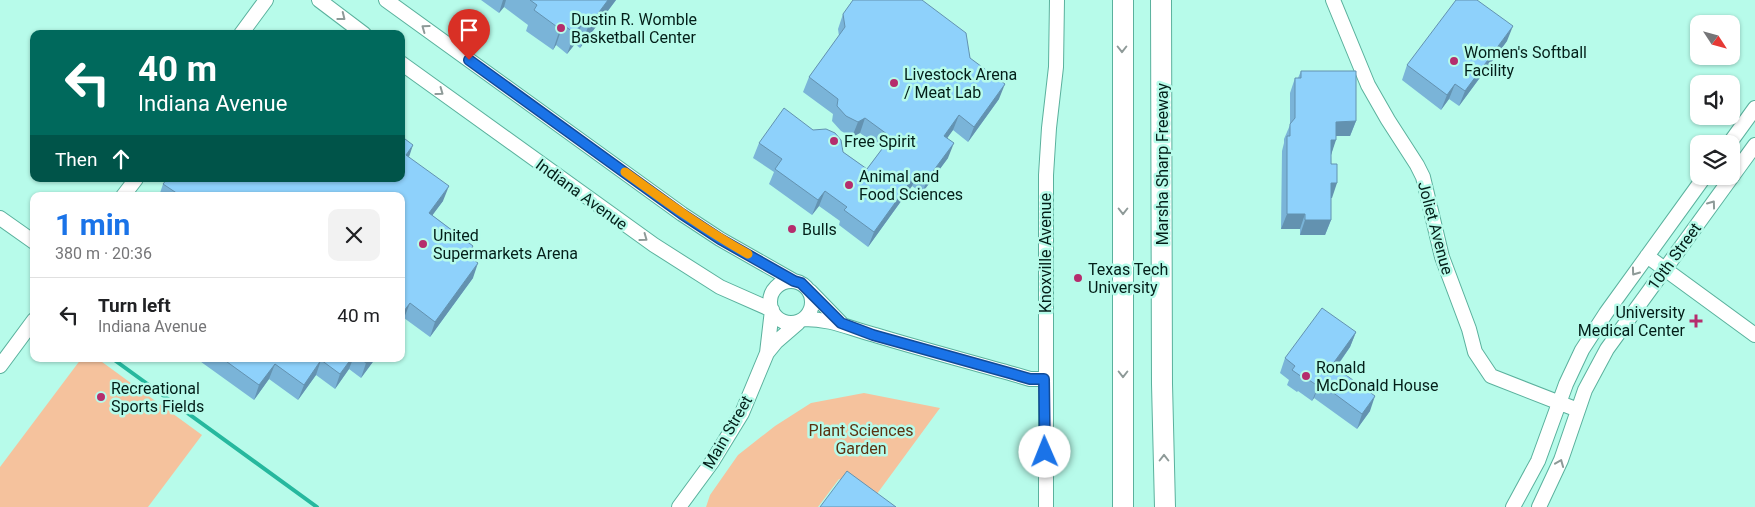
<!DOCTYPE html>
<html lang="en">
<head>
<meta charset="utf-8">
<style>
  :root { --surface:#fff; --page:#f2f2f2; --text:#202124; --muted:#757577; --line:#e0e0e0; --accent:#1a73e8 }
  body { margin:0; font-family:Roboto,sans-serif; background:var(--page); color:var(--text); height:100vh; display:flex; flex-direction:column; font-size:19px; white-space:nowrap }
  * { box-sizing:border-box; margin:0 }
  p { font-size:16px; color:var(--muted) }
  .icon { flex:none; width:28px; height:28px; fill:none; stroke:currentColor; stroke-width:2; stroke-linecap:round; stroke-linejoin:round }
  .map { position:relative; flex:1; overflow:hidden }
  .sheet { position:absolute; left:30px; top:192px; width:375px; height:170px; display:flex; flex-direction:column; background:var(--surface); border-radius:10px; box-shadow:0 1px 4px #0004 }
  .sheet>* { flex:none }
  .hud { position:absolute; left:30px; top:30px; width:375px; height:152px; border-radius:10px; box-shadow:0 1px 4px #0004; background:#00695c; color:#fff; overflow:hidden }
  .needle { width:32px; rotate:126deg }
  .controls { position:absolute; left:1690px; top:15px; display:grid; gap:10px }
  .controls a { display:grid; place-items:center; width:50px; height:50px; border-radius:10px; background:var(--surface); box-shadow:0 1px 4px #0004; font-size:25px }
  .pin { position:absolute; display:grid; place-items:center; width:42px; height:42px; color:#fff; margin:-51px -21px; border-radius:50% 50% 50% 0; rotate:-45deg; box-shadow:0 0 5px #0007 }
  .pin .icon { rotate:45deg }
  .me { position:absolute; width:55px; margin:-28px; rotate:359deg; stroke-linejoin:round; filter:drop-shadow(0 0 4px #0008) }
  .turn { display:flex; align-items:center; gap:18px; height:105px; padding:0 25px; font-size:22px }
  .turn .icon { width:65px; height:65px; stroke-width:2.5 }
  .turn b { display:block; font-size:35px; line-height:42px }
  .then { display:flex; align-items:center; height:48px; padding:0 25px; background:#0003; gap:10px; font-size:19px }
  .round { display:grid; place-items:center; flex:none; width:52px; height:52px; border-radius:10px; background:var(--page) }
  .summary { display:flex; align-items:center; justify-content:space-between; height:85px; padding:0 25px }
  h1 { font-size:30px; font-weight:700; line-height:38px; color:var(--accent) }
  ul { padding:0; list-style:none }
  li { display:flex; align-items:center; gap:15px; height:75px; padding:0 25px; border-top:1px solid var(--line) }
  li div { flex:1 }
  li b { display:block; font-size:19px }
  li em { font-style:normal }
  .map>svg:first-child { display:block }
</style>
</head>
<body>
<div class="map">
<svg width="1755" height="507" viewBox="0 0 1755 507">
  <rect width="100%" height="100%" fill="#b7fbea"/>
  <path fill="#f5c29d" d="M81,359H98L202,435L148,507H0V467Z
    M864,393L940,408L871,502L839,479L818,507H706L710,495L738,455L775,426L811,403Z"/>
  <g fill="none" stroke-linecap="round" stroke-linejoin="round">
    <path stroke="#26b89e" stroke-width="4" d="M113,359L317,507"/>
    <g stroke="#5ab19d" stroke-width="16">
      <path id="minor" d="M319,0L364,34
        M386,0L682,214L720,239L794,281
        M1333,0L1368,85L1388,120L1417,165L1423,177L1442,257L1469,329L1475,352L1491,376L1578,410
        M241,34L266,0
        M401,63L654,245L720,287L772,310L767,353
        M1729,144L1755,108
        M123,196L136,179
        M0,218L34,242
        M1647,256L1755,335
        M770 302a21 21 0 1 1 42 0a21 21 0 1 1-42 0Z
        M810,291L841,323
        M804,319C833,319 848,328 875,335C921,349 967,361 1013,374L1030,379H1045
        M0,366L34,320
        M679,507L712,462L742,413L767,353L776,342L798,323
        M1046,507V175L1049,128L1056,67L1057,0
        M1513,507L1538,461L1566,384L1582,350L1606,313L1705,176
        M1539,507L1561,460L1585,390L1607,349L1755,145"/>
    </g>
    <g stroke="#5ab19d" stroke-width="22">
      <path id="highway" d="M1161,0L1162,384L1165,507
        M1123,507V0"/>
    </g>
    <use href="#minor" stroke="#fff" stroke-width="14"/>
    <use href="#highway" stroke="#fff" stroke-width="20"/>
  </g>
  <path fill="#7ab4d8" d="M481,0H616L580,48L575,44L567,54L556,45L553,50L526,31L528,25L504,7L499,13Z
    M843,14L970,58L999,99L968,142L953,130L947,138L948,158L922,193L912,186L868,247L839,225L840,221L819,206L812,215L769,184L774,172L753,158L759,143L843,152L867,169L882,149L860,133L852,137L841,131L832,121L833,114L803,92L809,77L839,36L838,29Z
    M1507,41L1459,106L1449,99L1441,110L1402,80L1407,65Z
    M1301,71L1356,121L1350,136H1336L1331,155L1332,198H1331V220L1325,235H1300V229H1281L1282,151L1284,143V139L1290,125V93L1295,78H1298Z
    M409,157L443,201L432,215L473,246L469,257L473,278L430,337L404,318L401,196H159L163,184Z
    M1356,332L1350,347L1336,368L1370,411L1357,429L1314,398L1312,401L1298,391L1297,392L1287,385L1289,380L1280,373L1285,358Z
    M197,359H375L361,378L349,369L335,389L316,375L298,400L269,379L254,400Z"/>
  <path fill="#6392b0" d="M503,0H506L504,7L499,13Z
    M608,0H616L580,48L588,27Z
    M582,23L575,44L567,54L575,33Z
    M563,25L556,45L553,50L560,29Z
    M1513,26L1507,41L1459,106L1465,91Z
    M1005,84L999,99L968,142L974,127Z
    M1455,84L1449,99L1441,110L1447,95Z
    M959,115L953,130L938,151L944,136Z
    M865,118L860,133L852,137L858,122Z
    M1356,121L1350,136H1331L1336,122Z
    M1331,140H1336L1331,155Z
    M954,143L948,158L922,193L928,178Z
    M413,145L408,160L406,155Z
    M918,171L912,186L868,247L874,232Z
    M1331,183H1337L1332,198H1325Z
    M449,186L443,201L423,228L429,213Z
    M825,191L819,206L812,215L818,200Z
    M1287,214H1305L1300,229H1281Z
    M1305,220H1331L1325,235H1300Z
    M473,246L468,261L467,255Z
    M478,263L473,278L430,337L435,322Z
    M410,303L404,318L401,322V315Z
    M1356,332L1350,347L1327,380L1332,365Z
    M351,359H353L349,369L335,389L340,374Z
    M369,359H375L361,378L366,363Z
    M321,360L316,375L298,400L304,385Z
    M275,364L269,379L254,400L259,385Z
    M1320,383L1314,398L1312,401L1318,386Z
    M1375,396L1370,411L1357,429L1362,414Z"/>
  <path fill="#8ed1fb" stroke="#6392b0" d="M530,0H608L588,27L582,23L575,33L563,25L560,29L534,10L537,5Z
    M853,0H922L966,33L970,58L1005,84L974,127L959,115L944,136L954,143L928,178L918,171L874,232L844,210L847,207L825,191L818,200L775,169L782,159L759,143L784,108L813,130L826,129L835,133L841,140L843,152L867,169L891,137L865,118L858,122L846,116L837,106L838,99L809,77L845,27L843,14Z
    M1456,0H1477L1513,26L1465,91L1455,84L1447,95L1407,65Z
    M1301,71H1356V121L1336,122V140H1331V164H1337V183H1331V220H1305V214H1287V136H1290V124L1295,118V78H1301Z
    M401,136L413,145L406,155L449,186L429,213L473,246L467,255L478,263L435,322L410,303L401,315V196H181L163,184L167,179H401Z
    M1322,308L1356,332L1332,365L1375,396L1362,414L1320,383L1318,386L1303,376L1302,377L1292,370L1295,366L1285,358Z
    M223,359H351L340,374L321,360L304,385L275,364L259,385Z
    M361,359H369L366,363Z
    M847,471L896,507H820Z"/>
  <defs><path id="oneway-chevron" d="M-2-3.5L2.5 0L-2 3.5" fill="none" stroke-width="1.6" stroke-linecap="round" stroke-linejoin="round" transform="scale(1.25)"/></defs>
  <g stroke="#8e9a98">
    <use href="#oneway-chevron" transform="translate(342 17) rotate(38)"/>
    <use href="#oneway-chevron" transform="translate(425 28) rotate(-144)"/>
    <use href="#oneway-chevron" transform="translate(1122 49) rotate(90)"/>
    <use href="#oneway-chevron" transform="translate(440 92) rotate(36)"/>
    <use href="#oneway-chevron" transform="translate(1712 204) rotate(-54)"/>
    <use href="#oneway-chevron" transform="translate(1123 211) rotate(90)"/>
    <use href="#oneway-chevron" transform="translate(644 238) rotate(36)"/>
    <use href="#oneway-chevron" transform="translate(1635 272) rotate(126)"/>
    <use href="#oneway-chevron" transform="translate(1123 374) rotate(90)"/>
    <use href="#oneway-chevron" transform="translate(1164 458) rotate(-90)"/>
    <use href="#oneway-chevron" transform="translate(1560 463) rotate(-68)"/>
  </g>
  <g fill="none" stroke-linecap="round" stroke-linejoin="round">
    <g stroke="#114b97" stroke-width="12">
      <path id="route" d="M469,60L682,214L720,239L794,281L801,283L841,323L873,335L1013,374L1030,379H1044L1045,452"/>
    </g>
    <use href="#route" stroke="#1a73e8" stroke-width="9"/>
    <path stroke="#f59e0b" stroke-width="9" d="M625,172C665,201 705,230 748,254"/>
  </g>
  <g fill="#b52d6d" stroke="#b7fbea" stroke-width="2">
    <circle cx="561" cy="28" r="5"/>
    <circle cx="1454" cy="61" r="5"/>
    <circle cx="894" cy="83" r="5"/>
    <circle cx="834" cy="141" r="5"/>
    <circle cx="849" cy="185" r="5"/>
    <circle cx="792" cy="229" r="5"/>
    <circle cx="423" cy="244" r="5"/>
    <circle cx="1078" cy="278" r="5"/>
    <path d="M1693.5 313.5h5v5h5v5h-5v5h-5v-5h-5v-5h5z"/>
    <circle cx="1306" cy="376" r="5"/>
    <circle cx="101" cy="397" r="5"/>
  </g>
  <g text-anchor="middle" stroke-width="5" stroke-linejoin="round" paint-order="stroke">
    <g font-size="16" fill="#031f19" stroke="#b7fbea" text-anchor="start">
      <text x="571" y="25">Dustin R. Womble<tspan x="571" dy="18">Basketball Center</tspan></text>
      <text x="1464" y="58">Women's Softball<tspan x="1464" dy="18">Facility</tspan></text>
      <text x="904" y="80">Livestock Arena<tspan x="904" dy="18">/ Meat Lab</tspan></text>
      <text x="844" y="147">Free Spirit</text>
      <text x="859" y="182">Animal and<tspan x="859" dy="18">Food Sciences</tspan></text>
      <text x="802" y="235">Bulls</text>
      <text x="433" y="241">United<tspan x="433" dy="18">Supermarkets Arena</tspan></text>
      <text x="1088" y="275">Texas Tech<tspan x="1088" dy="18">University</tspan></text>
      <text x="1685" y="318" text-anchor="end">University<tspan x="1685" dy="18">Medical Center</tspan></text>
      <text x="1316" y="373">Ronald<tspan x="1316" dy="18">McDonald House</tspan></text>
      <text x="111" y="394">Recreational<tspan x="111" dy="18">Sports Fields</tspan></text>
    </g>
    <g font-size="16" fill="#031f19" stroke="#b7fbea">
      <text transform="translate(1162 164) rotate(-90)" y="6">Marsha Sharp Freeway</text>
      <text transform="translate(582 194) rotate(36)" y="6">Indiana Avenue</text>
      <text transform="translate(1436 228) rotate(75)" y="6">Joliet Avenue</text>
      <text transform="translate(1045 253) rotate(-90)" y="6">Knoxville Avenue</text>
      <text transform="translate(1674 256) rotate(-54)" y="6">10th Street</text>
      <text transform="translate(727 432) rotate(-60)" y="6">Main Street</text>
    </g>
    <g font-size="16" fill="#5b3312" stroke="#b7fbea">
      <text x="861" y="436">Plant Sciences<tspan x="861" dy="18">Garden</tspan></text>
    </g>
  </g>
</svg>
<div class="controls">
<a><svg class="needle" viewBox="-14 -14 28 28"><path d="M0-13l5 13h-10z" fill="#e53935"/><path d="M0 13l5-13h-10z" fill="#757577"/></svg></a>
<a><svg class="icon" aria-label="sound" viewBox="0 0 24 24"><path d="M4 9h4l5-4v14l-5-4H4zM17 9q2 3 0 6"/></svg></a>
<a><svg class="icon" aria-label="layers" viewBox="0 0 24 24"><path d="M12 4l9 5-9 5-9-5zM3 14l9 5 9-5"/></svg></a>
</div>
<div class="pin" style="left:469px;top:60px;background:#d93025"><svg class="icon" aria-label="arrive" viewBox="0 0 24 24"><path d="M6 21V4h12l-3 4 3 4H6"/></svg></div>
<svg class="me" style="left:1045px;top:452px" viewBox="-20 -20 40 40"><circle r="19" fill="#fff"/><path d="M0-13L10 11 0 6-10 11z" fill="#1a73e8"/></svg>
<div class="hud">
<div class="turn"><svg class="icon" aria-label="left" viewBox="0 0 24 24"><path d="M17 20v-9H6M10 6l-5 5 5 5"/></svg><div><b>40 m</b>Indiana Avenue</div></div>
<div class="then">Then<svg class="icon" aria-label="ahead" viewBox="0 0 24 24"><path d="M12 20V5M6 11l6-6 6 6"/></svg></div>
</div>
<section class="sheet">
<div class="summary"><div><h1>1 min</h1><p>380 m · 20:36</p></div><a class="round"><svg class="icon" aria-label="close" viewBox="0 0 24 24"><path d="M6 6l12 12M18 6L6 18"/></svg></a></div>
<ul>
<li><svg class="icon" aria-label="left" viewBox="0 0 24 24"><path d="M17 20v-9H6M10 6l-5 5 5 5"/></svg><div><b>Turn left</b><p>Indiana Avenue</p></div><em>40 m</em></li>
</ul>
</section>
</div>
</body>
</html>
